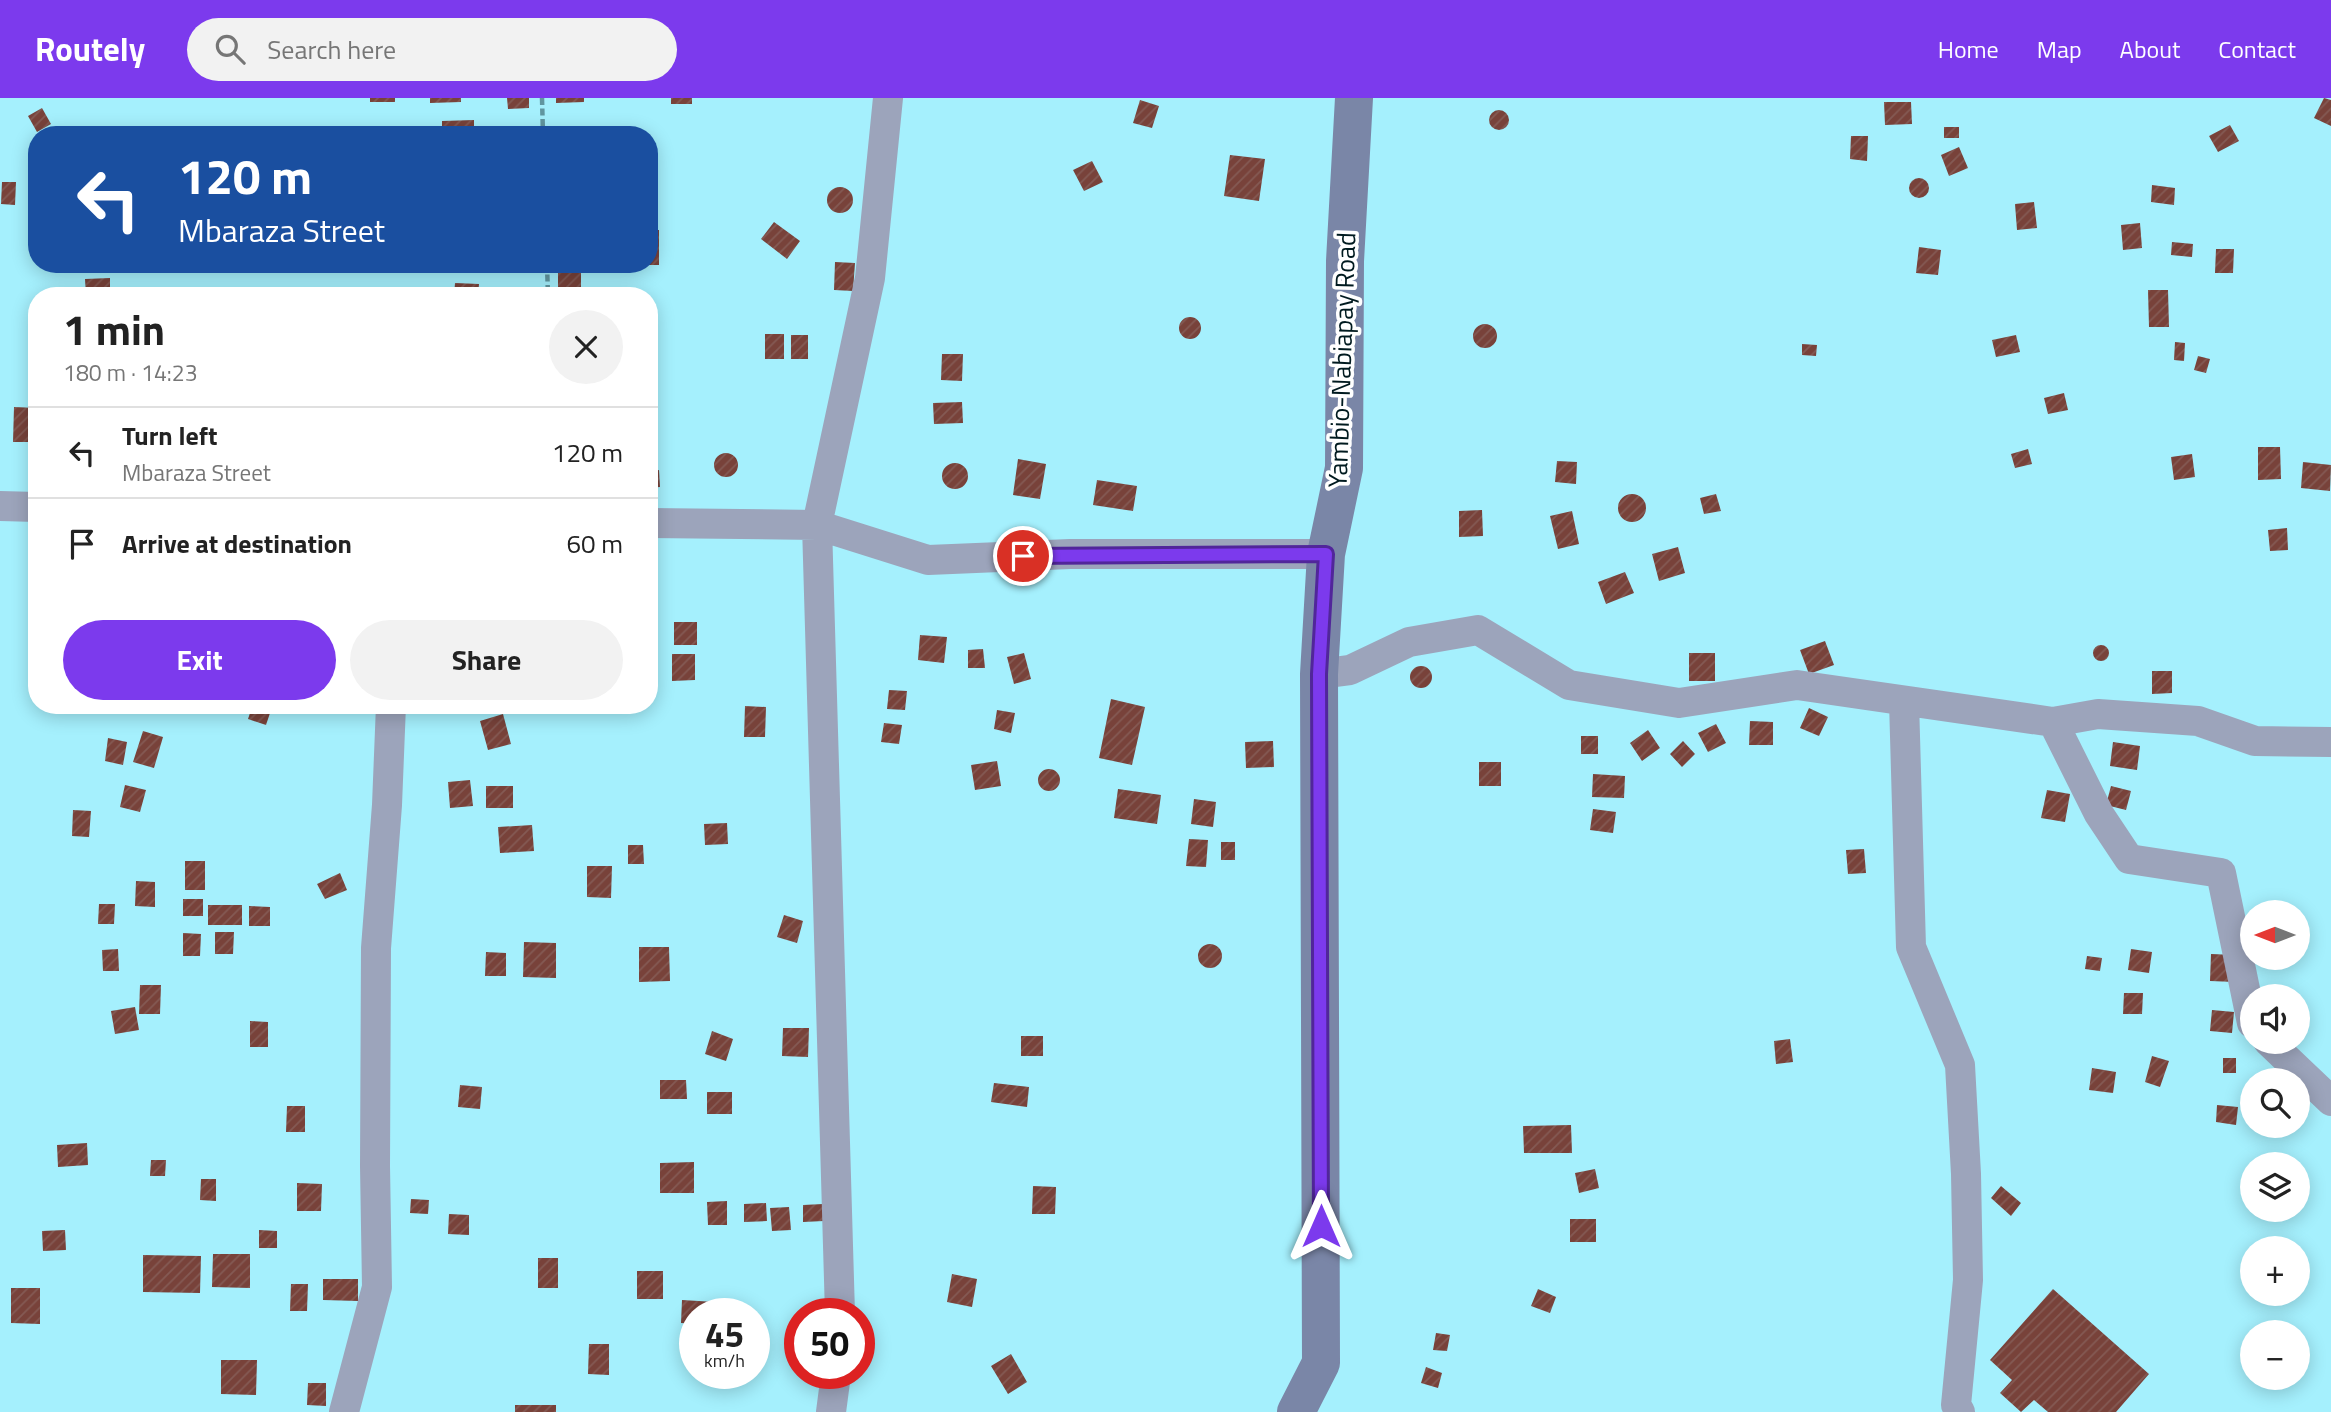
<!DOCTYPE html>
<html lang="en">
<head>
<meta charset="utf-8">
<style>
  :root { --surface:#fff; --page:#f2f2f2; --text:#222; --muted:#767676; --line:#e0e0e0; --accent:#7c3aed }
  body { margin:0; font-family:"Titillium Web",sans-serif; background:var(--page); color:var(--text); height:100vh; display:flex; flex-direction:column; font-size:26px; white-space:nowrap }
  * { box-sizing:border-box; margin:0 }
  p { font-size:23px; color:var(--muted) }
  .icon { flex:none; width:38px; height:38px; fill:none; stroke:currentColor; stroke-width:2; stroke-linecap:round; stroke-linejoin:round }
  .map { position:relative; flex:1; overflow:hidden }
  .panel { position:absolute; left:28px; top:189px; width:630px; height:427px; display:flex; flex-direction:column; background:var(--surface); border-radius:28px; box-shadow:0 4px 18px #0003 }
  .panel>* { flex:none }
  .guide { position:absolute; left:28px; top:28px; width:630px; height:147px; border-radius:28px; box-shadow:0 4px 18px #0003; background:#1a4fa0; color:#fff; overflow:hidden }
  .needle { width:46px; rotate:270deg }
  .tools { position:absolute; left:2240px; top:802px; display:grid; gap:14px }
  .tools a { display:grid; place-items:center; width:70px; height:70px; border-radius:50%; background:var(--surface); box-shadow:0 4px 18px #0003; font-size:35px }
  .speed { position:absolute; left:679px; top:1200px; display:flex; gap:14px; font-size:35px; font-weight:700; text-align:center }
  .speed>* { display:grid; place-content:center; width:91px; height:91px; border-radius:50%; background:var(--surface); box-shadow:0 4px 18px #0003; line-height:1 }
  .speed small { font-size:18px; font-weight:400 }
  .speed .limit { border:10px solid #d22; background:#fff; color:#111 }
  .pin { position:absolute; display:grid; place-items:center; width:60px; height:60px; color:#fff; margin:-30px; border:4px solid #fff; border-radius:50%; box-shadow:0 2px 7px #0007 }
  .me { position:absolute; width:77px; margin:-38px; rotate:0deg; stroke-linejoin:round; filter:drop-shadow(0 0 5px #0008) }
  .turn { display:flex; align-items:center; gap:24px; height:147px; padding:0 35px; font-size:32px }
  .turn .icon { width:91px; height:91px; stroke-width:2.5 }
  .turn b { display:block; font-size:49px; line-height:60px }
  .round { display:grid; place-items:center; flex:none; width:74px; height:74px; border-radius:37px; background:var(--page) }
  .head { display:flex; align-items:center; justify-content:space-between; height:119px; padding:0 35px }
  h1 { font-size:42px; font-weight:700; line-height:52px }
  .primary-button { display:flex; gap:14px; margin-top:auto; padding:14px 35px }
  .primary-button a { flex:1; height:80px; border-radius:42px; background:var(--accent); color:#fff; font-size:28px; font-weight:700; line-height:80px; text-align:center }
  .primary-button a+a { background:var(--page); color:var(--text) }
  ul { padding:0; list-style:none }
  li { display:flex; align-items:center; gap:21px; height:91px; padding:0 35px; border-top:2px solid var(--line) }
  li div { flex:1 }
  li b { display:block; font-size:26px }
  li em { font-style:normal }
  header { display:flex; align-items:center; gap:42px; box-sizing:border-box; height:98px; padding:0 35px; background:var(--accent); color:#fff }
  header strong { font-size:33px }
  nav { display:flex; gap:38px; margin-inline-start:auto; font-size:24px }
  .search { width:490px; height:63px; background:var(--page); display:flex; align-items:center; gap:18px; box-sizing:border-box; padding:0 24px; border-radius:38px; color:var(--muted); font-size:26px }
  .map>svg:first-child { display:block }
</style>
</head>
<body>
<header>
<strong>Routely</strong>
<div class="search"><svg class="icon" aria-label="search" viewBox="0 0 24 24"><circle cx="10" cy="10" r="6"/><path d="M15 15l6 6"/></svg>Search here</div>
<nav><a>Home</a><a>Map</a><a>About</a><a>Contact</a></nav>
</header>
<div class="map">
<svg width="2331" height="1314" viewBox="0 0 2331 1314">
  <defs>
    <pattern id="building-hatch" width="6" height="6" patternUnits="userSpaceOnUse" patternTransform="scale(1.75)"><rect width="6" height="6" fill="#78423a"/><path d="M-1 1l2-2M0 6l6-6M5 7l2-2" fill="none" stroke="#845a54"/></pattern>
  </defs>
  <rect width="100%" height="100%" fill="#a5f0fd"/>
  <path fill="url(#building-hatch)" d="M370,0H395V4H370Z
    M430,0H461V4L430,5Z
    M507,0H529V10L508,11Z
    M556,0H584V4L556,5Z
    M671,0H692V6H671Z
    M2324,0L2331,2V28L2314,20Z
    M1140,2L1159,8L1152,30L1133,25Z
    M1884,4H1911L1912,26L1885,27Z
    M42,10L51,26L37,34L28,18Z
    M1489 22a10 10 0 1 1 20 0a10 10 0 1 1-20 0Z
    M474,22V37H442V23Z
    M2230,27L2239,43L2218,54L2209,38Z
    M1944,29H1959V40H1944Z
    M303,33L304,37H276V34Z
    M1851,38H1868L1867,63L1850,61Z
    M1959,49L1968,70L1949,78L1941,57Z
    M1230,57L1265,61L1259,103L1224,98Z
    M1092,63L1103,84L1084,93L1073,72Z
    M1909 90a10 10 0 1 1 20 0a10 10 0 1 1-20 0Z
    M2,84H16L15,107L1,106Z
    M2152,87L2175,90L2174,107L2151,104Z
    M827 102a13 13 0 1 1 26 0a13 13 0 1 1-26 0Z
    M649,91H655L656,119H649Z
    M2034,104L2037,130L2017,132L2015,106Z
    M774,124L800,143L787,161L761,141Z
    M2140,125L2142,150L2123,152L2121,127Z
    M649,132H659V167H649Z
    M2172,144L2193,146L2192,159L2171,157Z
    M1919,149L1941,152L1938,177L1916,175Z
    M2216,151H2234L2233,175H2215Z
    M835,164L855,165L853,193L834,192Z
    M348,166H376V169H348Z
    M558,175H581V198H558Z
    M110,180V198H86L85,181Z
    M455,185L479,186L478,198H454Z
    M2148,192H2168L2169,229H2149Z
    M489,195H507V198H489Z
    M1179 230a11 11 0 1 1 22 0a11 11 0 1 1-22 0Z
    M1473 238a12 12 0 1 1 24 0a12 12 0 1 1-24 0Z
    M765,236H784V261H765Z
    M791,237H808V261H791Z
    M2016,237L2020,254L1996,259L1992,242Z
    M2175,244L2185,245L2184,263L2174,262Z
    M1802,246L1817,247L1816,258L1802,257Z
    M942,256H963L962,283L941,282Z
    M2198,258L2210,261L2206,275L2194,272Z
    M2064,295L2068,312L2048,316L2044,300Z
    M962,304L963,325L934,326L933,305Z
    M14,309L37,310V344H13Z
    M2258,349H2280L2281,381L2258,382Z
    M2028,351L2032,366L2015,370L2011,356Z
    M714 367a12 12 0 1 1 24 0a12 12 0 1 1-24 0Z
    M2192,356L2195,379L2174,382L2171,359Z
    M1018,361L1046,366L1040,401L1013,397Z
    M1557,363L1577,364L1576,386L1555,384Z
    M2303,364L2331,367L2330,393L2301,390Z
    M942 378a13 13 0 1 1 26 0a13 13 0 1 1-26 0Z
    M659,372L660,389L649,390V373Z
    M1097,382L1137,388L1133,413L1093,407Z
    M1618 410a14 14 0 1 1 28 0a14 14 0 1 1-28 0Z
    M1716,396L1721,413L1704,416L1700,400Z
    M1482,412L1483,438L1459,439V413Z
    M1572,413L1579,446L1558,451L1550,418Z
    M2287,430L2288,452L2270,453L2268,432Z
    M1678,449L1685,475L1659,483L1652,456Z
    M1625,474L1634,495L1606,506L1598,484Z
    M674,524H697V547H674Z
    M920,537L947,539L944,565L918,562Z
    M1825,543L1834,567L1809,576L1800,552Z
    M2093 555a8 8 0 1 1 16 0a8 8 0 1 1-16 0Z
    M983,551L985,570H968V552Z
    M1024,555L1031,581L1014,586L1007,559Z
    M1689,555H1715V583H1689Z
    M672,556H695V582L672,583Z
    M1410 579a11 11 0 1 1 22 0a11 11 0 1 1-22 0Z
    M2152,573H2172V595L2152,596Z
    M889,592L907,593L905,612L887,611Z
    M1111,601L1145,609L1132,667L1099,660Z
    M745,608L766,609L765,639H744Z
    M252,609L270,615L266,627L248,621Z
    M1809,610L1828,619L1819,638L1800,630Z
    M997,612L1015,615L1011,635L994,631Z
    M503,616L511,646L488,652L480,623Z
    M1750,623L1773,624V647H1749Z
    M884,625L902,627L899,646L881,644Z
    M1716,626L1726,645L1708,654L1698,635Z
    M1648,632L1660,650L1642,663L1630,645Z
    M143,633L163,639L154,670L133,664Z
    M1581,638H1598V656H1581Z
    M108,640L127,644L123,667L105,663Z
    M1273,643L1274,669L1246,670L1245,644Z
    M1683,643L1695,656L1682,669L1670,656Z
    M2113,644L2140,648L2137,672L2110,668Z
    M997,663L1001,688L975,692L971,667Z
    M1479,664H1501V688H1479Z
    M1038 682a11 11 0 1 1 22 0a11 11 0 1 1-22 0Z
    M1593,676L1625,678L1624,700L1592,699Z
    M470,682L473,708L450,710L448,684Z
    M125,687L146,692L140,714L120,709Z
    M486,688H513V710H486Z
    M2111,688L2131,693L2126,712L2106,707Z
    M1118,691L1161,697L1157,726L1114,720Z
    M2047,692L2070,696L2065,724L2041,720Z
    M1194,701L1216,704L1213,729L1191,726Z
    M1593,711L1616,714L1613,735L1590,732Z
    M73,712L91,713L89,739L72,738Z
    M727,725L728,746L705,747L704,726Z
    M532,727L534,753L500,755L498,729Z
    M1189,741L1208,742L1206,769L1186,768Z
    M1221,744H1235V762H1221Z
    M628,747H643L644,766H628Z
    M1864,751L1866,775L1848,776L1846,752Z
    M185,763H205V792H185Z
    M587,768H612L611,800L587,799Z
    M340,775L347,792L325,801L317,786Z
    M136,783L155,784V809L135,808Z
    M183,801H203V818H183Z
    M99,806H115L114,826H98Z
    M208,807H242V827H208Z
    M249,808L270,809V828H249Z
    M784,817L803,823L797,845L777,839Z
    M215,834H234L233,856H215Z
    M183,835L201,836L200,858H183Z
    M524,844L556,845V880L523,879Z
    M1198 858a12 12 0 1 1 24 0a12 12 0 1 1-24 0Z
    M639,849H669L670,883L639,884Z
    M118,851L119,873H103L102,852Z
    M2131,851L2152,854L2149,875L2128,872Z
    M486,854L506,855V878H485Z
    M2211,856L2236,857L2235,884L2210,883Z
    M2087,858L2102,860L2100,873L2085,871Z
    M140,887H161L160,916H139Z
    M2124,895H2143L2142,916H2123Z
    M135,909L139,932L115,936L111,913Z
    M2212,912L2234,914L2232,935L2210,933Z
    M250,923L268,924V949H250Z
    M783,930H809L808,959L782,958Z
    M712,933L733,941L726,963L705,956Z
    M1021,938H1043V958H1021Z
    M1790,941L1793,964L1776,966L1774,943Z
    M2152,958L2169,963L2160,989L2145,984Z
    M2223,960H2236V975H2223Z
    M2092,970L2116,974L2113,995L2089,992Z
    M660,982H686L687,1001H660Z
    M994,985L1029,989L1027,1009L991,1004Z
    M460,987L482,989L480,1011L458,1009Z
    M707,994H732V1016H707Z
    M2217,1007L2238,1009L2236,1027L2216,1024Z
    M287,1008H305V1034H286Z
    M1571,1027L1572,1055H1524L1523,1028Z
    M87,1045L88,1067L58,1069L57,1047Z
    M151,1062H166L165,1078H150Z
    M694,1064V1095H660V1065Z
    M1595,1071L1599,1090L1579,1095L1575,1075Z
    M201,1081H216V1103L200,1102Z
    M297,1085L322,1086L321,1113H297Z
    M1033,1088L1056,1089L1055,1116H1032Z
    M2001,1088L2021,1105L2011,1118L1991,1100Z
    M411,1101L429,1102L428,1116L410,1115Z
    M727,1103V1127H708L707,1104Z
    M766,1105L767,1123L744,1124V1106Z
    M823,1106L824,1123L803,1124V1107Z
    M789,1109L791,1132L772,1133L770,1110Z
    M449,1116L469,1117V1137L448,1136Z
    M1570,1121H1596V1144H1570Z
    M65,1132L66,1152L43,1153L42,1133Z
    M259,1132L277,1133V1150H259Z
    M213,1156H250V1190L212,1189Z
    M143,1157L201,1158L200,1195L143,1194Z
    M538,1160H558V1190H538Z
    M637,1173H663V1201H637Z
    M952,1176L977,1181L972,1209L947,1204Z
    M323,1181H358V1203L323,1202Z
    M291,1186H308L307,1213H290Z
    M11,1190H40V1226L11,1225Z
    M1538,1191L1556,1199L1550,1215L1531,1208Z
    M2053,1191L2149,1276L2116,1314H2048L2034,1302L2021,1314L2000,1295L2012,1282L1990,1262Z
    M682,1202L715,1204L714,1216H695V1226L681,1225Z
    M1436,1235L1450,1237L1447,1253L1433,1252Z
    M589,1246H609V1277L588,1276Z
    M1011,1256L1027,1284L1008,1296L991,1268Z
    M221,1262H257L256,1297L221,1296Z
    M1426,1269L1442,1275L1438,1290L1421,1285Z
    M308,1285H326V1308L307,1307Z
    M515,1307H556V1314H515Z"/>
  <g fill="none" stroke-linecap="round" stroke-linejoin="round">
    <path stroke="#6096a0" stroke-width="4.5" stroke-dasharray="7 3.5" stroke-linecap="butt" d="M542,0L543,37
      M547,166L548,198"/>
    <path stroke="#9ca4bb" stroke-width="30" d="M0,408L37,409
      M649,425L817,427L928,462L1070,456H1326
      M1319,576L1350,572L1409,544L1478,532L1569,587L1679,605L1797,587L2053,624
      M1904,603L1911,849L1960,967L1966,1076L1968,1182L1956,1307L1960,1314
      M2252,925L2221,775L2129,761L2099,716L2053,624L2098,616L2198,623L2255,643L2331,644
      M2268,943L2331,1003
      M840,1216L817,427L870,180L888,0
      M344,1314L377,1189L375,1068L376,850L387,707L391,607
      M831,1314L836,1276"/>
    <path stroke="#7a86a7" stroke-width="38" d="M1296,1314L1321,1265L1319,576L1326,456L1344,370L1345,163L1354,0"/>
  </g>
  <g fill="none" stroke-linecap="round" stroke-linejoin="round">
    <g stroke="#51269a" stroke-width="18">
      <path id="route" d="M1023,458L1326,456L1319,576L1321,1128"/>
    </g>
    <use href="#route" stroke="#7c3aed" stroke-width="12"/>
  </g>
  <g text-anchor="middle" stroke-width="7" stroke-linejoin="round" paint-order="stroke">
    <g font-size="26" fill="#001a1f" stroke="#fff">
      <text transform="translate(1342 262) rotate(-88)" y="9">Yambio-Nabiapay Road</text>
    </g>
  </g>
</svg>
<div class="tools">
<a><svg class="needle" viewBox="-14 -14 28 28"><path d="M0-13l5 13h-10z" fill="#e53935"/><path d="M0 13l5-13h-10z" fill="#767676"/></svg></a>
<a><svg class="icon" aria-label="sound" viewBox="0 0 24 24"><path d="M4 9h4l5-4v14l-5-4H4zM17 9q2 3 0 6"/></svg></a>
<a><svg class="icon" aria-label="search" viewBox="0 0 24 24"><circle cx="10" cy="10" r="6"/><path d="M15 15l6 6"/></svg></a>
<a><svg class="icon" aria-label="layers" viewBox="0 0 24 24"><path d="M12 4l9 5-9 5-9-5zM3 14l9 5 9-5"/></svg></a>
<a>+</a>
<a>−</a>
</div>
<div class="speed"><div>45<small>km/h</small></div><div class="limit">50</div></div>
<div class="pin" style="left:1023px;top:458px;background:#d93025"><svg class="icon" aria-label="arrive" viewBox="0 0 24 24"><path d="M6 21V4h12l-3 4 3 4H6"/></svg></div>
<svg class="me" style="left:1321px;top:1128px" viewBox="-20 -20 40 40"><path d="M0-17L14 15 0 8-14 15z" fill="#7c3aed" stroke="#fff" stroke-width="4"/></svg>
<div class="guide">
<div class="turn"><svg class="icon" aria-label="left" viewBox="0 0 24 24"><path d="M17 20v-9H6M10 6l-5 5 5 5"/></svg><div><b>120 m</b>Mbaraza Street</div></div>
</div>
<section class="panel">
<div class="head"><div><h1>1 min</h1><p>180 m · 14:23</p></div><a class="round"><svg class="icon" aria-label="close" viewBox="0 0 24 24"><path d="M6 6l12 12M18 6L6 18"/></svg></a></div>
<ul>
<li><svg class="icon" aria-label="left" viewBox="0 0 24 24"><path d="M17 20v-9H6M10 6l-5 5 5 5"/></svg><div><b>Turn left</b><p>Mbaraza Street</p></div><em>120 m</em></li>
<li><svg class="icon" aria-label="arrive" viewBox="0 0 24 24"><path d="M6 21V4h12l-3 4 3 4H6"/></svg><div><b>Arrive at destination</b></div><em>60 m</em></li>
</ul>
<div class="primary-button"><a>Exit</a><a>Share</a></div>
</section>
</div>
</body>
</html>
